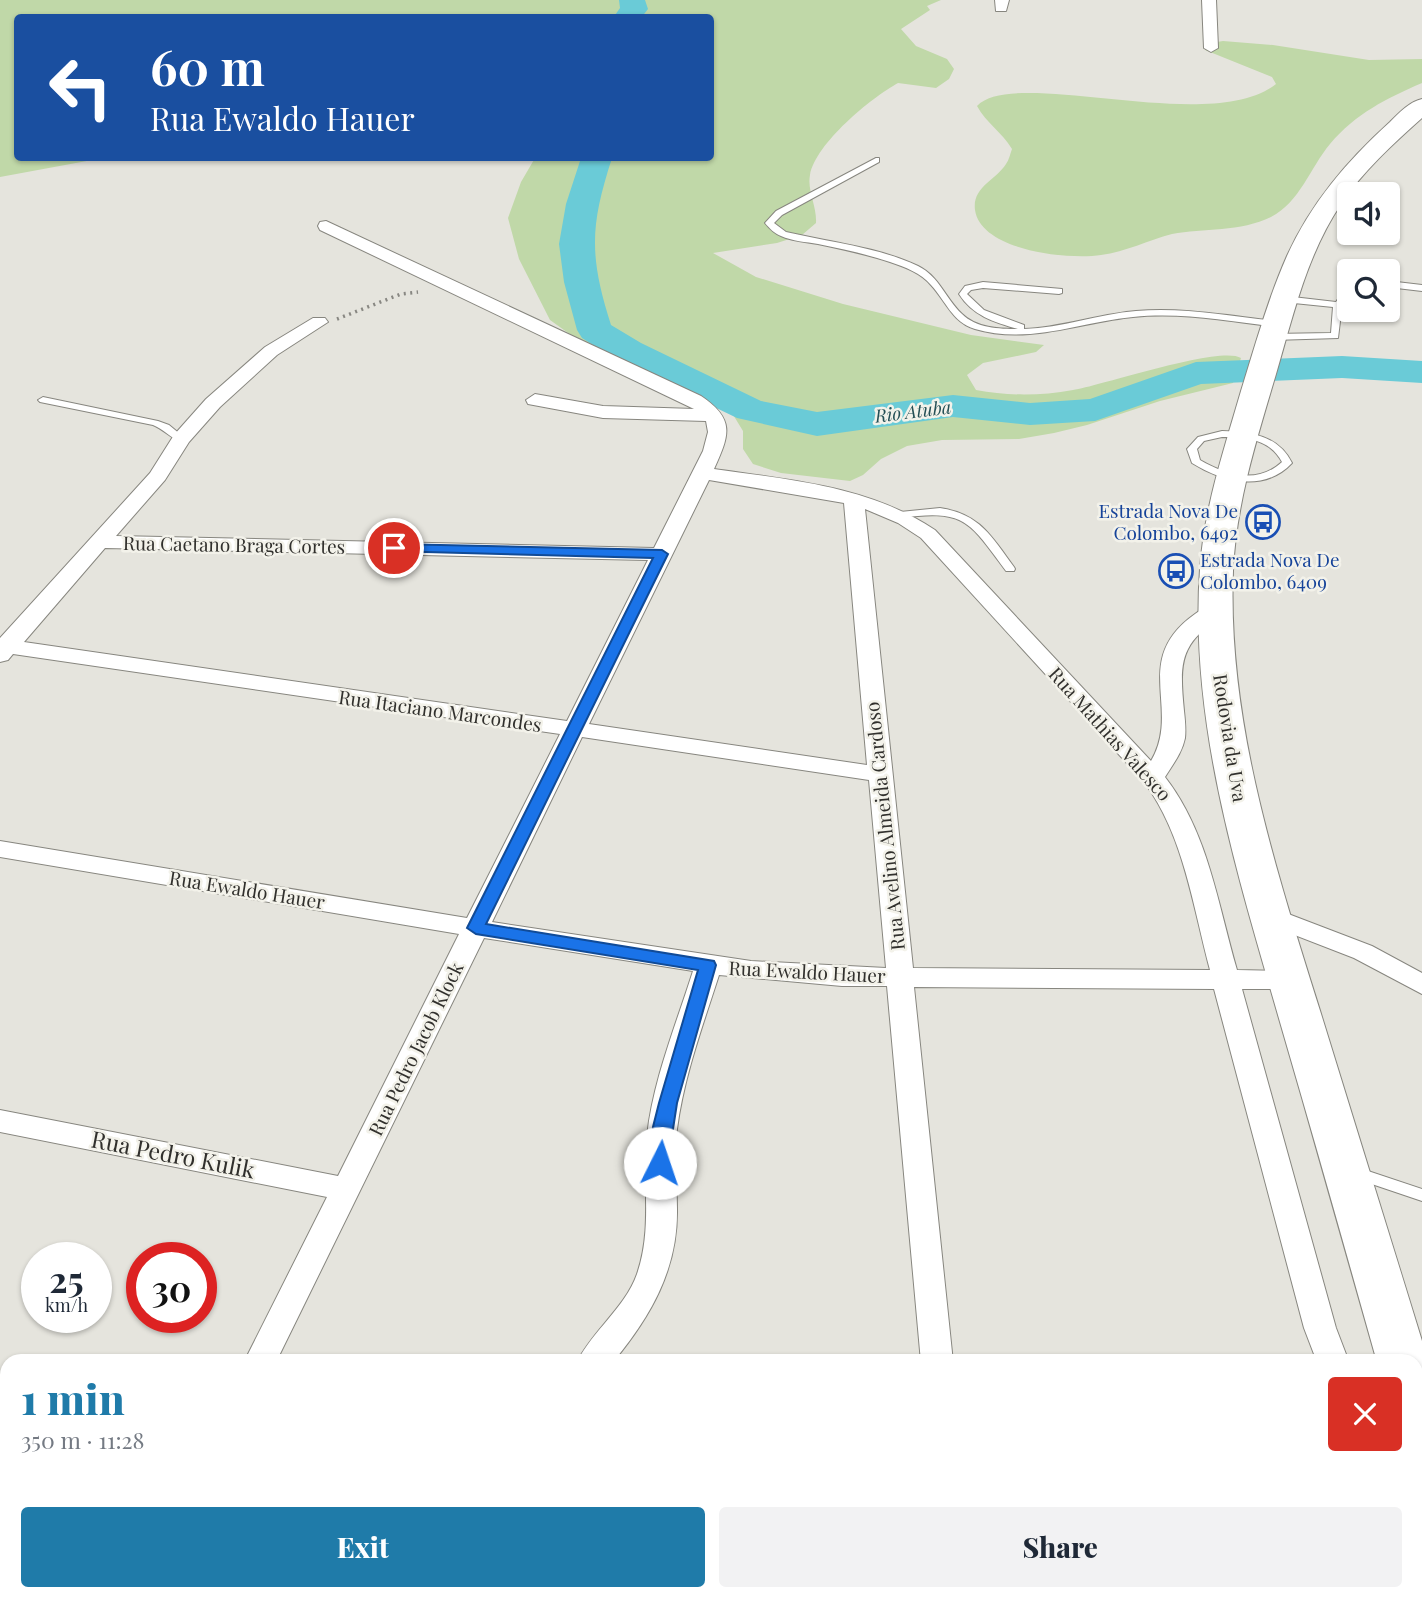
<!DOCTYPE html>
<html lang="en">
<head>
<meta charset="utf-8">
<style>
  :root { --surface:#fff; --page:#f2f2f3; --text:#1f2937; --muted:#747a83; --accent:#1f7ba9 }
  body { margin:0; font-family:"Playfair Display",serif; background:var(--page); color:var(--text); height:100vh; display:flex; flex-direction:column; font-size:26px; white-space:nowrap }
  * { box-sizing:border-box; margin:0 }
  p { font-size:23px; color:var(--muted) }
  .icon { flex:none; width:38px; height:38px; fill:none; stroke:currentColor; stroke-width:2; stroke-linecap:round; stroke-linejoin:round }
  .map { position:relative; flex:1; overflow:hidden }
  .sheet { position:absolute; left:0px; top:1354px; width:1423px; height:247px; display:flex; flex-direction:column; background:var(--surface); border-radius:21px 21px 0 0; box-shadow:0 2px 5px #0004 }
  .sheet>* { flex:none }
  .hud { position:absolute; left:14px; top:14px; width:700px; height:147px; border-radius:7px; box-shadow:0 2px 5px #0004; background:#1a4fa0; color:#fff; overflow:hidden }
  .tools { position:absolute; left:1337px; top:182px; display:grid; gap:14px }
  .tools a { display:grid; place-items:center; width:63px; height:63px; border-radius:7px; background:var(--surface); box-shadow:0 2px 5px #0004; font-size:35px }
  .speed { position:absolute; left:21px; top:1242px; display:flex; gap:14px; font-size:35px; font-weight:700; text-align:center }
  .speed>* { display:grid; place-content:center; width:91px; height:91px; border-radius:50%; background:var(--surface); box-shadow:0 2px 5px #0004; line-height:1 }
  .speed small { font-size:18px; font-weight:400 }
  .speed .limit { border:10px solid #d22; background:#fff; color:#111 }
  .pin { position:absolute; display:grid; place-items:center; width:60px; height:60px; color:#fff; margin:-30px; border:4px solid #fff; border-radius:50%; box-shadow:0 2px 7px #0007 }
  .me { position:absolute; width:77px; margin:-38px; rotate:4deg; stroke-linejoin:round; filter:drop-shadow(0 0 5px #0008) }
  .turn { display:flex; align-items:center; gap:24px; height:147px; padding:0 21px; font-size:32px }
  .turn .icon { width:91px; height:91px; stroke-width:2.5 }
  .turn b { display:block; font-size:49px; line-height:60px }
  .round { display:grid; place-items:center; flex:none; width:74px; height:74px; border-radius:7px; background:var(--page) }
  .head { display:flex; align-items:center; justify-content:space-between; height:119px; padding:0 21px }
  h1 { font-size:42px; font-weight:800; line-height:52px; color:var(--accent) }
  .button { display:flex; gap:14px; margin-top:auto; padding:14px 21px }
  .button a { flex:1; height:80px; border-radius:7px; background:var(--accent); color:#fff; font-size:28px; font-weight:800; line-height:80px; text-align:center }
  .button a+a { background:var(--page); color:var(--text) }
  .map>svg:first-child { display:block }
</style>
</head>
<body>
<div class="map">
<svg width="1422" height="1600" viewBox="0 0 1422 1600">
  <rect width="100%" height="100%" fill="#e5e4dd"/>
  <path fill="#c0d8a8" d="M0,0H941L927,6L930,10L901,29L916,46L947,59L954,69L949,79L936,88L898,83C871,98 816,143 810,175C807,191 817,206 816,223L802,235L777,243L713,253L756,277L843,304L971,335L1044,345L1036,352L983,363L967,375L976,390C1008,396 1040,396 1073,390C1103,385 1221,345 1241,358L1233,383L1160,401L1087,425L1054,433L1019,439L942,440L907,446L881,459L863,475L850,481L781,473L753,464L743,449V431L732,413L681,386L578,340L550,320L519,259L508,218L521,182L535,158H710V18H18V158H103L0,177Z
    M1223,41L1273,45L1369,60L1422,59V83C1387,98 1355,114 1330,144C1310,168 1300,202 1271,217C1241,232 1203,228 1172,234C1148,240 1126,252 1101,255C1069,260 981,251 975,210C972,187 996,180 1006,164C1009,160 1010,154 1012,149C1002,132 986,123 977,106C1014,66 1210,136 1276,84L1272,77L1205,50V44Z"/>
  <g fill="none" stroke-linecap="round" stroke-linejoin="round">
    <path fill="#6acbd7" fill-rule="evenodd" d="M619,0H645L648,9L641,18H613L620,8Z
      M581,158H612C590,226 589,256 611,325L641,343L761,401L817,412L953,395L1030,403L1090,399L1196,362L1342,356L1422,361V383L1342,378L1201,384L1095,421L1030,425L953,417L817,436L737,418L615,359L582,338L577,330L564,282L559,244L566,204Z"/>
    <g stroke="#87867f" stroke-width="2">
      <path id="service" d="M876,158H879V162L782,215L774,223L786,232C829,242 878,247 918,266C940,277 945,298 962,314C976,328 999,329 1018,329C994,322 973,316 959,294L965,286L983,282L1062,289V293L1059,294L983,288L971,290L967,294L984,310L1024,325V329C1062,328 1098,314 1136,311C1183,307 1230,316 1276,321L1280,324L1276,327C1229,321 1181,312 1133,317C1081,322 1028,345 975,329C952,322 946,301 931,285C921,273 905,267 890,262C866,254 842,249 818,244C806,242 792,241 781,236C775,234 769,228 765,223L776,211Z
        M1388,281L1422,285V291L1388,287Z
        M1349,286V295L1342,305L1338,338L1273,340L1268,337L1273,334L1331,333L1333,307L1284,302L1280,299L1284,296L1336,302L1346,287Z
        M43,397L158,421L169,425L186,439L181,442C171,438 163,429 153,425L40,402L38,400Z
        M1222,431C1251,432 1278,435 1292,463C1264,493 1222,482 1192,463L1187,449L1198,437ZM1222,437C1246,437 1270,439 1282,462C1257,485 1226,475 1200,460L1197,449L1204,441Z
        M940,508C980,514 991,536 1014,567L1015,569L1014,571H1006C969,521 965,509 900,518L895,515L900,512Z
        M1356,1167L1422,1189V1201L1351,1177L1349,1173L1351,1169Z"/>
    </g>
    <g stroke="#87867f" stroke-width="2">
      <path id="minor" d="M995,0H1009L1006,11H996Z
        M1202,0H1216L1218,48L1211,52L1204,48Z
        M326,221L701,396C735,419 730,434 714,469C791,480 869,486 935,530L1151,761C1182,709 1130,660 1195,614C1205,607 1211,601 1224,604L1227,609L1224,614C1180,644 1179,660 1184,711C1185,720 1186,729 1185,738C1182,753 1173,764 1165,777C1208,832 1218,905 1237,970L1289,971L1299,974L1303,980L1299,986L1289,989H1242L1336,1328L1349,1362H1317L1304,1328L1214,989L914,987L953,1362H921L887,986H842L719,975C703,1025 684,1076 677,1129C673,1155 677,1182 677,1209C678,1269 651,1316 613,1362H577C593,1330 625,1308 637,1274C653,1228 642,1182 647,1136C653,1080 676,1025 693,971L484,938L276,1362H244L327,1197L0,1132V1110L338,1176L459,934L0,857V841L467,918L560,734L13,654L8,660L0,662V638L150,473L174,435L206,399L265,347L313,318H325L328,322L277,355L220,407L189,442L165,480L116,536L654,548L703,451L708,432L706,421L603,418L528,404L526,400L535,394L603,406L694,409L320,230L318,226L320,222ZM709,480L844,503L867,765L589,724ZM865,509L898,523L921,538L1144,782C1184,835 1193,907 1210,970L913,968ZM105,548L648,560L567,721L24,642ZM582,737L869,780L886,968L751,961L492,922Z
        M1270,907L1372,946L1422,973V994L1354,958L1261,922L1257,916L1261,910Z
        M1416,1467L1422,1469V1502L1416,1499Z
        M127,1594H163L160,1600H124Z
        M463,1594H499L496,1600H460Z
        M597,1594H637L640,1600H600Z
        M941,1594H977L978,1600H942Z"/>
    </g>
    <g stroke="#87867f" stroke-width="2">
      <path id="trunk" d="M1422,99V118C1393,144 1363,171 1341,204C1307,254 1293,316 1276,374C1257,438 1236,503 1233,571C1227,723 1277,873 1322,1017C1355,1125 1389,1233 1422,1341V1375L1416,1378V1362H1377C1345,1248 1313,1135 1280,1022C1238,876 1189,723 1200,569C1204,508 1224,450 1241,391C1255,346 1268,299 1287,256C1311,203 1347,161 1390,122C1399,113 1409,102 1422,99Z
        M1416,1382L1422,1384V1446L1416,1444Z"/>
    </g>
    <path stroke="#888782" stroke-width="3.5" stroke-dasharray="2 4.5" stroke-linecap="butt" d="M337,319L401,294L418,292"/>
    <use href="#service" fill="#fff" fill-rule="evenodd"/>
    <use href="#minor" fill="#fff" fill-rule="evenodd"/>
    <use href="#trunk" fill="#fff" fill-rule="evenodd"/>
  </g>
  <path fill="#1a73e8" stroke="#114b97" stroke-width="2" d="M394,544L662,550L668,554L486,924L714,961L716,965L677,1103L667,1168H653L650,1163L653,1127L659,1103L698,970L476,934L467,928L653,558L389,551V546Z"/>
  <defs>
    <g id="bus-ring" transform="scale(1.75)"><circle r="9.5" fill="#f3f2ea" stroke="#1a4fb4" stroke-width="1.5"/><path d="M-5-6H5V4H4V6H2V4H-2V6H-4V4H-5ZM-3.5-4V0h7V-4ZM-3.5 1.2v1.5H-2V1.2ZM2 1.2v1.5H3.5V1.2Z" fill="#1a4fb4"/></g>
  </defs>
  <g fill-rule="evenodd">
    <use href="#bus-ring" x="1263" y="522"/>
    <use href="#bus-ring" x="1176" y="571"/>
  </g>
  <g text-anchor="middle" stroke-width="5" stroke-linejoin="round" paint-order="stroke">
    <g font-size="18" font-style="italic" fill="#244f55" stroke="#f3f2ea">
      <text transform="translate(913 412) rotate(-7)" y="6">Rio Atuba</text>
    </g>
    <g font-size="19" fill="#164399" stroke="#f3f2ea" text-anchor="end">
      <text x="1238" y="518">Estrada Nova De<tspan x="1238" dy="22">Colombo, 6492</tspan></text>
      <text x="1200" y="567" text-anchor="start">Estrada Nova De<tspan x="1200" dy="22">Colombo, 6409</tspan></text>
    </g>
    <g font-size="19" fill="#31302d" stroke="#f3f2ea">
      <text transform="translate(234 545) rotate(1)" y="7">Rua Caetano Braga Cortes</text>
      <text transform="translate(440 711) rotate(8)" y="7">Rua Itaciano Marcondes</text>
      <text transform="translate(1110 734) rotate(48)" y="7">Rua Mathias Valesco</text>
      <text transform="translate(1230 738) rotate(81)" y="7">Rodovia da Uva</text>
      <text transform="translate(885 826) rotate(-96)" y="7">Rua Avelino Almeida Cardoso</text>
      <text transform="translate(247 890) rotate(9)" y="7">Rua Ewaldo Hauer</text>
      <text transform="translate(807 972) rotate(3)" y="7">Rua Ewaldo Hauer</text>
      <text transform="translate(416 1049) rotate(-64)" y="7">Rua Pedro Jacob Klock</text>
    </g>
    <g font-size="23" fill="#31302d" stroke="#f3f2ea">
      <text transform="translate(173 1155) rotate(11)" y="8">Rua Pedro Kulik</text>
    </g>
  </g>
</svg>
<div class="tools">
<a><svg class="icon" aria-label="sound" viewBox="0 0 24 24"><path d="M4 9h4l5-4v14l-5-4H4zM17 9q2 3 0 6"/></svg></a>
<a><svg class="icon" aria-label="search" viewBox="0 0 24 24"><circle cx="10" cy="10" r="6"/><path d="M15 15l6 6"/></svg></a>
</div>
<div class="speed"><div>25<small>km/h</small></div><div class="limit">30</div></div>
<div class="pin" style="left:394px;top:548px;background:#d93025"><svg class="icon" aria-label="arrive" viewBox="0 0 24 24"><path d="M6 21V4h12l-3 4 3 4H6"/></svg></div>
<svg class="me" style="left:660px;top:1163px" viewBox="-20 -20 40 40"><circle r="19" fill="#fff"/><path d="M0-13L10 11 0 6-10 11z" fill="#1a73e8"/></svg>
<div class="hud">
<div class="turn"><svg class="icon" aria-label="left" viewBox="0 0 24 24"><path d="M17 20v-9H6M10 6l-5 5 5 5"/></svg><div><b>60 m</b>Rua Ewaldo Hauer</div></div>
</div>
<section class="sheet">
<div class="head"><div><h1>1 min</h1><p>350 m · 11:28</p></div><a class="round" style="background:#d93025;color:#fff"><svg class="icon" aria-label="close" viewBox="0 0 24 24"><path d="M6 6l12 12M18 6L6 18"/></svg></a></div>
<div class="button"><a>Exit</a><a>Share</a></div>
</section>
</div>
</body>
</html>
